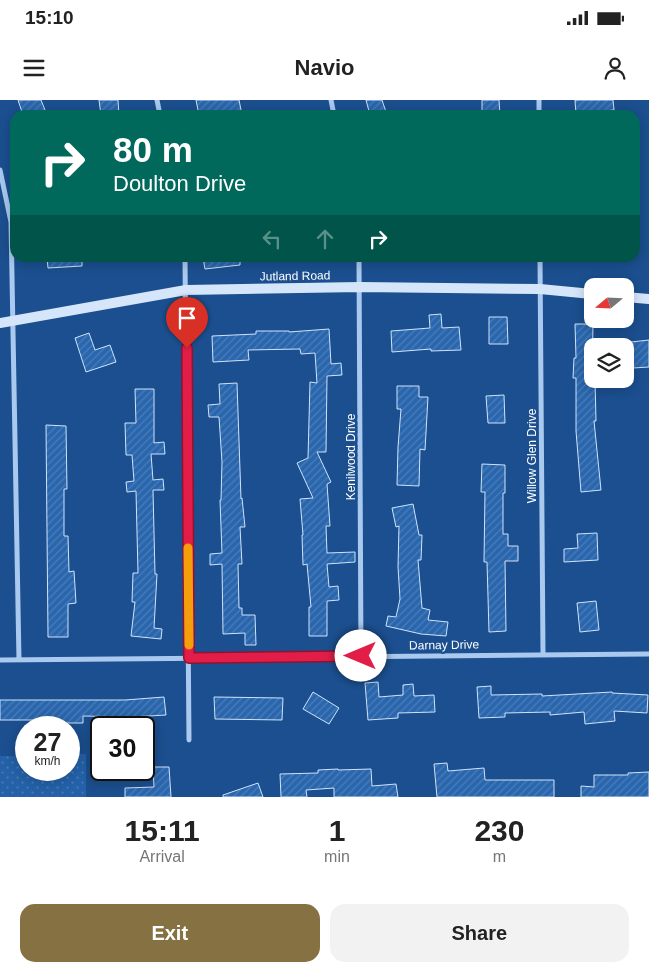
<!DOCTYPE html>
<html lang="en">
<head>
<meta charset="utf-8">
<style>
  :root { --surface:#fff; --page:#f2f2f2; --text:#222; --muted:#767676; --accent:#857141 }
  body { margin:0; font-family:Helvetica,sans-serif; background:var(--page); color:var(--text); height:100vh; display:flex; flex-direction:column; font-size:19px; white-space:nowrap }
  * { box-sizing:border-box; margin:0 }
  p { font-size:16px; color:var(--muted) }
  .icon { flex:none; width:28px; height:28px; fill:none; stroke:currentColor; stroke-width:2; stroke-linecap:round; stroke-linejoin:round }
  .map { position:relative; height:697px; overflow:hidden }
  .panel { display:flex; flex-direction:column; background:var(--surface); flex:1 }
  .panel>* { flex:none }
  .hud { position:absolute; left:10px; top:10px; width:630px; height:152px; border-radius:15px; box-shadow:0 2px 12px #0003; background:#00695c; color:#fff; overflow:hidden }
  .needle { width:32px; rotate:251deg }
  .controls { position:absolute; left:584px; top:178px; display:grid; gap:10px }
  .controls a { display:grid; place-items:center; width:50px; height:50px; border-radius:10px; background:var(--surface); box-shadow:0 2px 12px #0003; font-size:25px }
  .speed { position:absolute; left:15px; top:616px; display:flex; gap:10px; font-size:25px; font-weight:700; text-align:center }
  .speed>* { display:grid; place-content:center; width:65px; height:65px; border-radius:50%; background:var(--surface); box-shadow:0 2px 12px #0003; line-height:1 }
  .speed small { font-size:12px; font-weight:400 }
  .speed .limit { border:2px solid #111; border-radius:8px; background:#fff; color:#111 }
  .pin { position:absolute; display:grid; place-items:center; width:42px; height:42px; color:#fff; margin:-51px -21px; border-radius:50% 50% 50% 0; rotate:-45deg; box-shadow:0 0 5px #0007 }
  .pin .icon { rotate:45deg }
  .me { position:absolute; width:55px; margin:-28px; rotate:270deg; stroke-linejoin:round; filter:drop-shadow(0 0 4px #0008) }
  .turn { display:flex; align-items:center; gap:18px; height:105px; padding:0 20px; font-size:22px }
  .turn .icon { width:65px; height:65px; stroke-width:2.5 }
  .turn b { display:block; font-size:35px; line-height:42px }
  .lanes { display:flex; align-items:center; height:48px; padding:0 20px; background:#0003; justify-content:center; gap:25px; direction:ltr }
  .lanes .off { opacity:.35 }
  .eta { display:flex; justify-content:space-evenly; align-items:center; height:85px; text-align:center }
  .eta b { font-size:30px; font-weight:700; line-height:35px }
  .button { display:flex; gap:10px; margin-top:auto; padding:10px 20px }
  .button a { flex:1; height:58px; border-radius:15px; background:var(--accent); color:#fff; font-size:20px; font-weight:700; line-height:58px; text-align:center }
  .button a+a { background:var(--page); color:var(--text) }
  .status { display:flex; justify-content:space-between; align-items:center; height:35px; padding:0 25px; background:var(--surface); direction:ltr }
  .status svg { height:14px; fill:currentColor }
  header { display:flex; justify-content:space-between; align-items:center; height:65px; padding:0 20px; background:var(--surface); font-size:22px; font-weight:700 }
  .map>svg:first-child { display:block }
</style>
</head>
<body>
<div class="status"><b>15:10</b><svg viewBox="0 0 49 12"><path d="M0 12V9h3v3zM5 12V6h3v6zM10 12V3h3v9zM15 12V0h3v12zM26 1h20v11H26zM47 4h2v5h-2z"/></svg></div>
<header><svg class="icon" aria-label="menu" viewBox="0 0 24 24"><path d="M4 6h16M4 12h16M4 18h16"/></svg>Navio<svg class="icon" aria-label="person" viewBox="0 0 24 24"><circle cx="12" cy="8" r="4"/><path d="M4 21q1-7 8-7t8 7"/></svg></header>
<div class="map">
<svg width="649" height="697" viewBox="0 0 649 697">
  <defs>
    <pattern id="park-dots" width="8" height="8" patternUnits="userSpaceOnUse" patternTransform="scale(1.25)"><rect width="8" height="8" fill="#2461a8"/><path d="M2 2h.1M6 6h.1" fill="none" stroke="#4579b5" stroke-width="1.8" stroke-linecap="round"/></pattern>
    <pattern id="building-hatch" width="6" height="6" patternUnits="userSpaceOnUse" patternTransform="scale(1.25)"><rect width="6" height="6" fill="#2a66ad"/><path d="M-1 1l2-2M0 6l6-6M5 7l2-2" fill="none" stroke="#4a7db9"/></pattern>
  </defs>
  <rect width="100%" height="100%" fill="#1b4f8f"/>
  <path fill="url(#park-dots)" d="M69,654H86V697H0V656H26V670H69Z"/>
  <path fill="url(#building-hatch)" stroke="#cfe3fa" d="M18,0H41L47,15H23Z
    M99,0H118L119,15H101Z
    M196,0H239L242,15H199Z
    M366,0H382L387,15H370Z
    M482,0H499L500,15H482Z
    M575,0H613L614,10L602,11L603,15H576Z
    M47,158H82V166L48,168Z
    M203,158H240V165L205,169Z
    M441,214L442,228L459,227L461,250L431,251V249L392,252L391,231L430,228L429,215Z
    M489,217H507L508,244H489Z
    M575,224H593L592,279H595L596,321H594L601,390L581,392L576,331V278H573L574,258H576Z
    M329,229L331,264L341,263L342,275L327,276L326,352H317L331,382L327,384L330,426H326L327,453L355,452V462L327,464L329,487L338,486L339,500L327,501V536H309V507H311L307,464L303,465L302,435H303L300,399L313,398L297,363L308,358L310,282L317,283L315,253L301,254L300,249L248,250L249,260L213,262L212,236L256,234V231H289V232Z
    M89,233L95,250L110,245L116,262L86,272L75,238Z
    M649,240V267L633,268L631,242Z
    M237,283L241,399L242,398L245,427H240L242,464H238L239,508H242V515H255L256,545H245V533L223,534L222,464L210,465V454L222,453L220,400H221L222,362L219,317H209L208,305L220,304L219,284Z
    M397,286H419V297H428L425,350L420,349L419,386L397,385L398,347L401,309H397Z
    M135,289H154V343L164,342L165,354H151L153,380L163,379L164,390H153L155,474H157L154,528L162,529L161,539L131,536L135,502H132L133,473H138L136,391L127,392L126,382L134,381L132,355H126L125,323H136Z
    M504,295L505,323H488L486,296Z
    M46,325L66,326L67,389H64V436H68L69,472L74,471L76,503L68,504V537H48Z
    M482,364L505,365V393H503V434H508V446H518V461H505L506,531L489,532L487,462H484L485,392H481Z
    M413,404L419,435H422L421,460H418L422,508L430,510L428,520L448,522L446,536L421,534L386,526L388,516L396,517L400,499L398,467L399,426L396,427L392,408Z
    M597,433L598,460L564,462V449L578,448L577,434Z
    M596,501L599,530L580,532L577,503Z
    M378,582L379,597L403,595V585L413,584L414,596L434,595L435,612L398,613V618L368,620L365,583Z
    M491,586V595L542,594V596L612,592V593L648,595L647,613L614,611L615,621L585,624L584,612L550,615V612L505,613V617L479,618L477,587Z
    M313,592L339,608L329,624L303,609Z
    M164,597L166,615L131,617L83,616V623H57V620H0V600H125Z
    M214,597L283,598L282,620L215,619Z
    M447,663L448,671L484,668L485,680H554V697H437L434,664Z
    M153,667H169L171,697H125V688L154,687Z
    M338,669V670L371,669L372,686L396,684L398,697H334V688L306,690L307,697H281L280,674L318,673V670Z
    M649,672V697H581V686L594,687V675H628V673Z
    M258,683L263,697H223V695Z"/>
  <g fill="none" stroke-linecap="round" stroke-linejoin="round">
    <path stroke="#a9c9ee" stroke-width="5" d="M157,0L160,15
      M331,0L334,15
      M539,0V15
      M0,70L11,122L19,560
      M185,158L189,640
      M359,158L361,557
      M540,158L543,554
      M0,560L649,554"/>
    <path stroke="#d6e6fa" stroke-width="10" d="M625,197L649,199
      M0,223L186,190L360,187L540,189L592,194"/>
  </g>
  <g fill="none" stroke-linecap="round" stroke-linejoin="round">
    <g stroke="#92132f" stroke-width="12">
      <path id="route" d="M187,248L189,558L361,556"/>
    </g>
    <use href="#route" stroke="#e11d48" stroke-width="9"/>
    <path stroke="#f59e0b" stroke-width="9" d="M188,448L189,545"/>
  </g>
  <g text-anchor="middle" stroke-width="5" stroke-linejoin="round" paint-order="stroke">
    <g font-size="12" fill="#fff" stroke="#1b4f8f">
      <text transform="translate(295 176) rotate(-1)" y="4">Jutland Road</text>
      <text transform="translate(532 356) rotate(-90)" y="4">Willow Glen Drive</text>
      <text transform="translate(351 357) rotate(-90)" y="4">Kenilwood Drive</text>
      <text transform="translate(444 545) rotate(-1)" y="4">Darnay Drive</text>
    </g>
  </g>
</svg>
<div class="controls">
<a><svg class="needle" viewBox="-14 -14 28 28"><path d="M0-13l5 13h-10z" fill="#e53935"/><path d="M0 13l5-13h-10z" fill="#767676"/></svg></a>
<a><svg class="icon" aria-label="layers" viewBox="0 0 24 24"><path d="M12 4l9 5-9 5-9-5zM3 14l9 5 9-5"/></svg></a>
</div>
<div class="speed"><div>27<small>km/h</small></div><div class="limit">30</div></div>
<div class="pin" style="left:187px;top:248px;background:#d93025"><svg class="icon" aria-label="arrive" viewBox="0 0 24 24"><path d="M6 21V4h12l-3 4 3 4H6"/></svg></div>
<svg class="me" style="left:361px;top:556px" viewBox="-20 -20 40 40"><circle r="19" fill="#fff"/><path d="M0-13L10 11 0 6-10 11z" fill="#e11d48"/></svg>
<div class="hud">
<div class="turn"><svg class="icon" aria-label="right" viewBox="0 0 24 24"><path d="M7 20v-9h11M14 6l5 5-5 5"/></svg><div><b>80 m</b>Doulton Drive</div></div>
<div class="lanes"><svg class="icon off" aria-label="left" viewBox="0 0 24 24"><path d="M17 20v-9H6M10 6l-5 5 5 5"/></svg><svg class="icon off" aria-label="ahead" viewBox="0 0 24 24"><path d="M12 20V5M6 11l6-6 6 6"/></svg><svg class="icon" aria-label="right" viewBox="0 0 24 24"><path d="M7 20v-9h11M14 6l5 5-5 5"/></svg></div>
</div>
</div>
<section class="panel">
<div class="eta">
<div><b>15:11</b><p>Arrival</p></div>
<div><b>1</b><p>min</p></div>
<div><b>230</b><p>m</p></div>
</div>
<div class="button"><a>Exit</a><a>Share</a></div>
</section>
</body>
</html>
